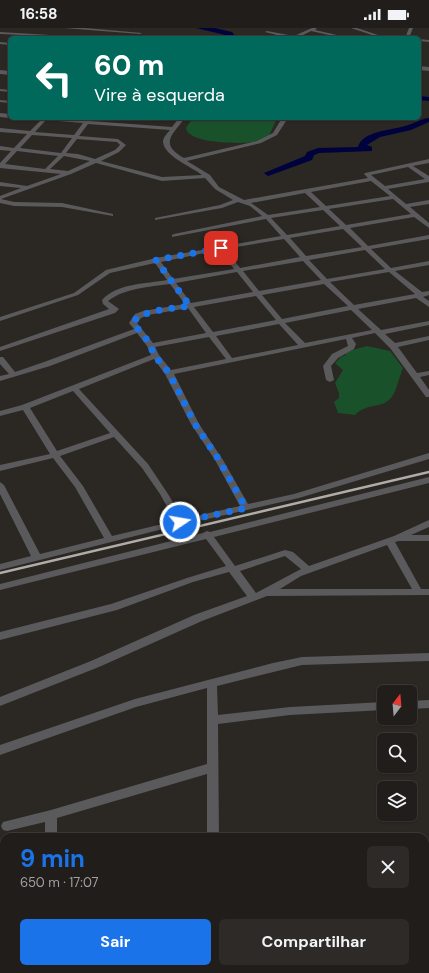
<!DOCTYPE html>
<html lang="pt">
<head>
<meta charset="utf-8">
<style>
  :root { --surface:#201d1a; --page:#2d2a27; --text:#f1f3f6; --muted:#a2a2a2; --line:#3d3b39; --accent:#1a73e8 }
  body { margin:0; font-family:"DM Sans",sans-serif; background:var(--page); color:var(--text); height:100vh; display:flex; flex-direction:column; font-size:15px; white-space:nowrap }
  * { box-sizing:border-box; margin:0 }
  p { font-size:13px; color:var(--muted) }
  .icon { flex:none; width:22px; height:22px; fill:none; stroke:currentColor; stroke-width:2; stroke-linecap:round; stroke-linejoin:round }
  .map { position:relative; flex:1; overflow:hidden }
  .sheet { position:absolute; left:0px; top:805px; width:429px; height:140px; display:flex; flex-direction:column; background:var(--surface); border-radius:12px 12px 0 0; box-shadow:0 1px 3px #0004,0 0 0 1px var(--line) }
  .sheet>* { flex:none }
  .hud { position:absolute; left:8px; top:8px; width:413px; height:84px; border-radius:6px; box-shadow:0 1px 3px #0004,0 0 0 1px var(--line); background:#00695c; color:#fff; overflow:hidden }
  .needle { width:26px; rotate:16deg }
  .controls { position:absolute; left:377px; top:657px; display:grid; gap:8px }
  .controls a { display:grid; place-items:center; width:40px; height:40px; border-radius:6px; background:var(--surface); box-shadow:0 1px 3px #0004,0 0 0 1px var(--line); font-size:20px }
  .pin { position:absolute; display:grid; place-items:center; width:34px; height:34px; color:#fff; margin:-17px; border-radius:8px; box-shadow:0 2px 6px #0006 }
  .me { position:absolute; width:44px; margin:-22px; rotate:78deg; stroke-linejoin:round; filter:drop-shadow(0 0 3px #0008) }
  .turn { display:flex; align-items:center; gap:14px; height:84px; padding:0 20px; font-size:18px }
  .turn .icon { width:52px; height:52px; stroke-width:2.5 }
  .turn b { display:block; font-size:28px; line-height:34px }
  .round { display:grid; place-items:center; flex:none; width:42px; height:42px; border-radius:6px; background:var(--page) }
  .headline { display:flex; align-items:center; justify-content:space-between; height:68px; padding:0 20px }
  h1 { font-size:24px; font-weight:700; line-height:30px; color:var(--accent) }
  .cta { display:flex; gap:8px; margin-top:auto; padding:8px 20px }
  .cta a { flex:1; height:46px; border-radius:6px; background:var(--accent); color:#fff; font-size:16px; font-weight:700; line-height:46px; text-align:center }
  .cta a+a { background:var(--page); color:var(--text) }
  .status { display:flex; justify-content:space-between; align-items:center; height:28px; padding:0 20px; background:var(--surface); direction:ltr }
  .status svg { height:11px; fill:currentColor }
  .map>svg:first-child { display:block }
</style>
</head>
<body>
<div class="status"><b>16:58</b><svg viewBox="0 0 49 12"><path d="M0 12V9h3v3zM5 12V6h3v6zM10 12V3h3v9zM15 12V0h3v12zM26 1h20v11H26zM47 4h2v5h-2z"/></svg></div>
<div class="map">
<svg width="429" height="945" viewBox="0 0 429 945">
  <rect width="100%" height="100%" fill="#2b2722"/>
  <path fill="#19512a" d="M190,90H277L269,108C264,110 259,113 254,114C241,116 188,116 186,100L192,91Z
    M367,318L390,323L403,340C399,349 397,363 391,370C382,381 368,374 355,387L338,385L334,374L339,370V365L335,355L343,342L335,335L341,329L346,327L345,324Z"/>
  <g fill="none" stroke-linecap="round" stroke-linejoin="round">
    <path fill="#00023d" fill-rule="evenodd" d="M196,0H215L232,4L237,10H227L225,7Z
      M419,68L429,69V73L419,72Z
      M429,90V94L411,102L380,109L367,117L372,119V123L319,125L314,127L312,132L271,147L268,148L264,145L305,128L307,124L318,120L358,119C362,103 392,102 405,98C414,96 420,91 429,90Z"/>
    <path fill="#5a595c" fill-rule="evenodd" d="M64,0H85L142,5L140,6Z
      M312,0H317L315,2L350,10H342L311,3L297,10H289L265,4L267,3L294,8Z
      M351,0H357L387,10H381Z
      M409,0H413L409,10H405Z
      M0,4L85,9L87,10L0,6Z
      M419,11L429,12V14L419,13Z
      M0,14L10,15V17L0,16Z
      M0,61L10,62V64L0,63Z
      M0,72L10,73V75L0,74Z
      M0,85L10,86V90L0,89Z
      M35,90L85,92L87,90H91L90,93L172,99L179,90H185C172,107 159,116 184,130L257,113L273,105L282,90H288L277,107L261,115L187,133L210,147L219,159L244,172L368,150L364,146L365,145L429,131V135L413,138L429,148V154L388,161L406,176L429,172V176L410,179L429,195V200L414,189L350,200L368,218L429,207V211L371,221L391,240L429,233V237L395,243L422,264L429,263V267L423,269L429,273V279L416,270L358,281L381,302L429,293V297L385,306L395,315L429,308V312L398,319L417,345L429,343V347L420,349L429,362V369H426L390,320L375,305L352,310L356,316L354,321L338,330L331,338L334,352L330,354L326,352L323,338L332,326L348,318L346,311L174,346L199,396L223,432L248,476L294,466L429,425V431L299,470L155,503L0,542V536L31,528L0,466V454L4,457L40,526L104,510L75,459L53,430L0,443V437L50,426L23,382L0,388V383L22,377L151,327L147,318L137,305L50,338L0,353V348L9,346L0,336V329H3L15,344L44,334L134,301L129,295L135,286L143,283L185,276L170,256C149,259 125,260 108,273L119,281L115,285L0,323V319L109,281L103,276L102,272C117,255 146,256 167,252L155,235L110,245L78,267L0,293V289L74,265L106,242L156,230L281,208L266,191L172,209V207L174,206L262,188L250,178L238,174L222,180L155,192V190L220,177L233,172L215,161L205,150L162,153L96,135L71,146L1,171L14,174L62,175L113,186V188L62,179L14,178L0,175V168L21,160L0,158V154L27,158L61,146L0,140V135L11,123L0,122V118L14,120L27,106L0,104V100L30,103L41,92ZM46,92L83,95L74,107L35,104ZM88,96L170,102C167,106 163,109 163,114C164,128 192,139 202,147L162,149L101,133L119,124L126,117L118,111L79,108ZM32,107L72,110L61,125L20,120ZM77,111L117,114L120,117L115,122L95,131L78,126L66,125ZM17,123L58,128L45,141L5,136ZM64,128L90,133L68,143L50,141ZM408,139L425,151L385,158L371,147ZM371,153L390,168L326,178L311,164ZM305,165L320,179L268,187L251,175ZM393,171L411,186L346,197L329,181ZM323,182L340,198L287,207L271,190ZM343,201L362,219L306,228L290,210ZM284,211L300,229L240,240L225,221ZM219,222L234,241L173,251L161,234ZM365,222L385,241L327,251L309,232ZM303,233L321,252L259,263L243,243ZM237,244L253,264L191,275L176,255ZM389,244L415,266L354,277L330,254ZM324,256L348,278L282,291L262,267ZM256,268L276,292L213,304L194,279ZM188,280L206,305L153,315L137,295L141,290L148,287ZM351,282L372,302L305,315L285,295ZM279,296L298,317L232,330L216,308ZM209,309L226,331L171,342L159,327L155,319ZM154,331L165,346L191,396L215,432L240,478L183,491L168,466L148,436L79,361ZM73,363L110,405L57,423L30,380ZM114,409L142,440L160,466L175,493L112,508L83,458L60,428Z
      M429,449V455L214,509L235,538L285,522L293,524L309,538L394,508L429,492V499L411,507H429V513H399L395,514L421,561H429V567L267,568L202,593L99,639L0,678V669L91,633L194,587L247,568L229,544L193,554L117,582L0,612V604L111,576L187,550L226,538L206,511L0,562V556L203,505L207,503L210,504ZM387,517L412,561H280L301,548ZM285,528L301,541L256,565L240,543Z
      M429,625V633L302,637L217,658L218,687L290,679L384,674V682L290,687L218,696L219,809H207V746L57,790V809H45V794L7,803L3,802L1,798L3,794L51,782L207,736V660L136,679L0,727V717L135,671L273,635L302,629Z
      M429,672V680L410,681V673Z
      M425,838H429V850H425Z
      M4,897V911L0,912V898Z
      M71,941H85L87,945H73Z
      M206,941H220V945H206Z"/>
    <path fill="#5a595c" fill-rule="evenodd" d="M419,38L429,39V43L419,42Z
      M0,42L10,43V47L0,46Z"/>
    <path stroke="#b0aca9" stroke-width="2.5" d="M0,545L429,444"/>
  </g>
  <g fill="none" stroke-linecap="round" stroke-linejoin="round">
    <path stroke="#1a73e8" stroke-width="7" stroke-dasharray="0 12.6" d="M180,494L246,480L219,432L195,396L169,345L155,328L148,313L133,295C138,282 178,280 190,278L156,232L221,220"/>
  </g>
</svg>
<div class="controls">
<a><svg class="needle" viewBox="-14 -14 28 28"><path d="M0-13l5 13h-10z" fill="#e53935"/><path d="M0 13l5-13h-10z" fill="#a2a2a2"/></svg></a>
<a><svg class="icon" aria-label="search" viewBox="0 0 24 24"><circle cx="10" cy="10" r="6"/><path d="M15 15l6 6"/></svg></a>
<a><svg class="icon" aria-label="layers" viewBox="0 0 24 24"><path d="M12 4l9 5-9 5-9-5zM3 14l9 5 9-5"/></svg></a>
</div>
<div class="pin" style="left:221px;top:220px;background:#d93025"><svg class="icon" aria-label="arrive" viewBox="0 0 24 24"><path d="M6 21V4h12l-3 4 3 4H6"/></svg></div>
<svg class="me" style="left:180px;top:494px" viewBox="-20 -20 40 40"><circle r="17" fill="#1a73e8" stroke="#fff" stroke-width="3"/><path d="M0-11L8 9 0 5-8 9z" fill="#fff"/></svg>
<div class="hud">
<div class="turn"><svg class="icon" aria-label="left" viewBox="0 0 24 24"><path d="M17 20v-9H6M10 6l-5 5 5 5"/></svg><div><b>60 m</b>Vire à esquerda</div></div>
</div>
<section class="sheet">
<div class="headline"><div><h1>9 min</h1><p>650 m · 17:07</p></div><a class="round"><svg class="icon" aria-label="close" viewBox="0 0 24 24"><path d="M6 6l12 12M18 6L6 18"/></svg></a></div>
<div class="cta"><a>Sair</a><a>Compartilhar</a></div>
</section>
</div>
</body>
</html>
